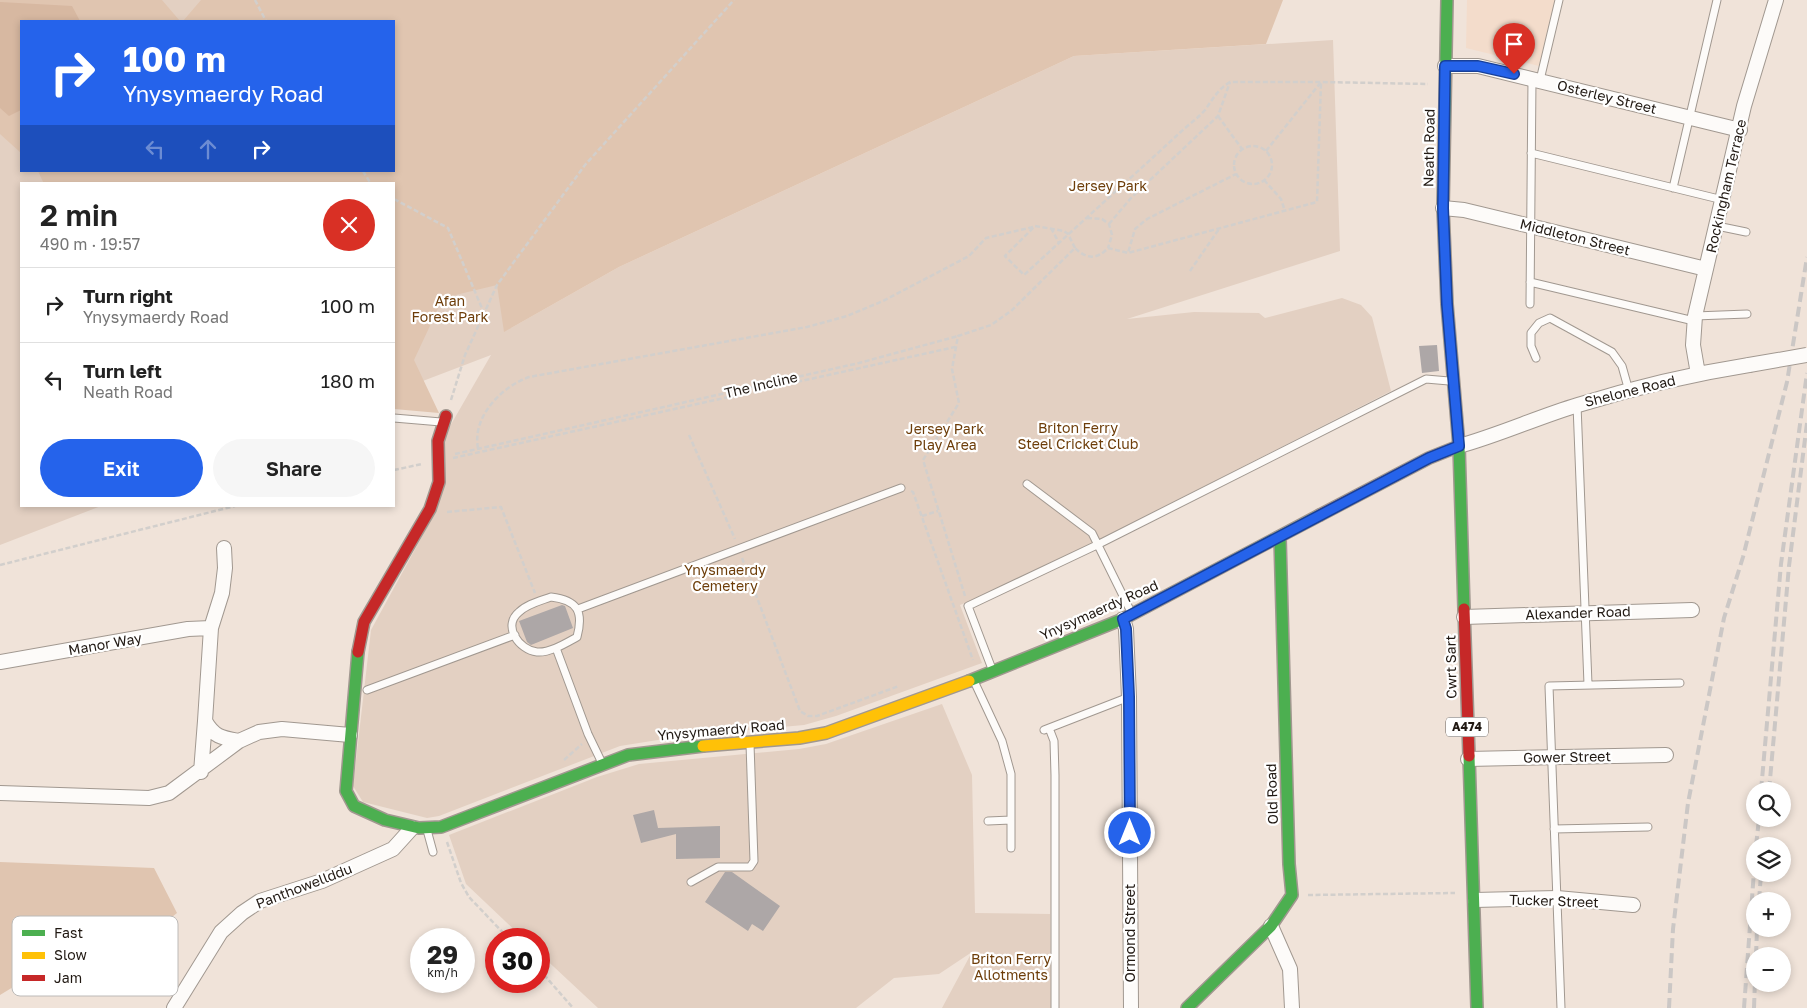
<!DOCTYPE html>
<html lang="en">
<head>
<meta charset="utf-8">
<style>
  :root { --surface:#fff; --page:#f6f6f6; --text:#222; --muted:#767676; --line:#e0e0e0; --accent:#2563eb }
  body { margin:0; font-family:"Golos Text",sans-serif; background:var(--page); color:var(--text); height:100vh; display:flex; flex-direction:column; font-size:19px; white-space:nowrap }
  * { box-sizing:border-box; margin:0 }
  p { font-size:16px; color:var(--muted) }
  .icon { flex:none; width:28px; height:28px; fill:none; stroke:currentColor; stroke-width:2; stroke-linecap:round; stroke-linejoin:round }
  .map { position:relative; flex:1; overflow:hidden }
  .side { position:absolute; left:20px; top:182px; width:375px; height:325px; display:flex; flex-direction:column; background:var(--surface); border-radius:0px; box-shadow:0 2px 8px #0003 }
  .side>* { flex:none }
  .guide { position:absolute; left:20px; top:20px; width:375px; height:152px; border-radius:0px; box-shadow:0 2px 8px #0003; background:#2563eb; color:#fff; overflow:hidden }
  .buttons { position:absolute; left:1746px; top:782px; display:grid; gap:10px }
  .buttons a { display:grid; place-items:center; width:45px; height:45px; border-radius:50%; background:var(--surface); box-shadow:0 2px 8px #0003; font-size:25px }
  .speed { position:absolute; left:410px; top:928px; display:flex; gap:10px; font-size:25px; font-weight:700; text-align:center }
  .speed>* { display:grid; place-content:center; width:65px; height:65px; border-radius:50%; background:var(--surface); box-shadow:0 2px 8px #0003; line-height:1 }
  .speed small { font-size:12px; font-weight:400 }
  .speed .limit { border:8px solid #d22; background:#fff; color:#111 }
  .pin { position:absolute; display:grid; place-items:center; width:42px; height:42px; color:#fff; margin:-51px -21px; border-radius:50% 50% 50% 0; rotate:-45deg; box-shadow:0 0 5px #0007 }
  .pin .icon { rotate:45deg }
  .me { position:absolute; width:55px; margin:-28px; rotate:0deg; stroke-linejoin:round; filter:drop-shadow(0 0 4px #0008) }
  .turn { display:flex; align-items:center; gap:18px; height:105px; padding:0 20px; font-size:22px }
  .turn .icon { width:65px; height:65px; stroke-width:2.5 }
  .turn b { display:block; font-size:35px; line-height:42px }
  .lanes { display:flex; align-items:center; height:48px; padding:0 20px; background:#0003; justify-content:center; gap:25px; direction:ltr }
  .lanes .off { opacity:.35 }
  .round { display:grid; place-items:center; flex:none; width:52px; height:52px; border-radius:26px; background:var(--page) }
  .head { display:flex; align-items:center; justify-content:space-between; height:85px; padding:0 20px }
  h1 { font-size:30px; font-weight:600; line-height:38px }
  .action { display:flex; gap:10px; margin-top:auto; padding:10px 20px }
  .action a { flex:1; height:58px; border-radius:30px; background:var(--accent); color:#fff; font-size:20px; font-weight:600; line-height:58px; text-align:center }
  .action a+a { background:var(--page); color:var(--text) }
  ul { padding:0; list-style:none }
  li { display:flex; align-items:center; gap:15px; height:75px; padding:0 20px; border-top:1px solid var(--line) }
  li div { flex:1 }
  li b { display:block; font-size:19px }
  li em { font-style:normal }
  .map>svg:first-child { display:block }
</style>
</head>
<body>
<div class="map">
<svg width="1807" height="1008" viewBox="0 0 1807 1008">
  <rect width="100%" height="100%" fill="#f0e3d9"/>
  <path fill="#f3dccb" d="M1467,0H1555L1539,66L1466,48Z"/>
  <path fill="#e3d0c2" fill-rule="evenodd" d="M0,0H461L511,328L619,267L1074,56L1333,40L1340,251L1127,319L1194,312L1259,313L1265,318L1342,298L1361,305L1372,317L1391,391L1097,541L1006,586L960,605L982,663L836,716L804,725L683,736L620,746L439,816L427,818L363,802L353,786L371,630L437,509L442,440L491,355L394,392V184H21V506H101L0,545ZM21,21H394V171H21Z
    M942,704L972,775L975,913L1050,914L1051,1008H942L972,952L939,974L894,978L856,1008H598L539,953V939H524L466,884L449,835L597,777L639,764L799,749L826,744Z"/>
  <path fill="#e0c5b0" d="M0,0H162L180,21H21V153L0,134Z
    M201,0H1283L1266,44L1074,56L619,267L504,332L497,285L443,298L414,360L439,413L394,409V184H44L38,171H394V21H183Z
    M0,862L154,868L177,913L95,978L23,981L0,995Z"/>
  <path fill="#d7b8a1" d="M0,2L72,6L80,21H21V110L9,116L0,108Z"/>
  <path fill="#ada7a7" d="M1437,345L1439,371L1422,373L1419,346Z
    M562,605L565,606L573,628L531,645L527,642L519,621Z
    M654,810L658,828L720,826V858L676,859V834L641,843L633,815Z
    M725,872H732L780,906L763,931L752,924L748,931L705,902Z"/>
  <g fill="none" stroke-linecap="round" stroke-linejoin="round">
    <g stroke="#a19890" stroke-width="9">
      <path id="lane" d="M1540,80L1559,0
        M1531,153L1723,200
        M1673,188L1717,0
        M1717,226L1746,232
        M1530,282L1694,321
        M1530,304L1532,79
        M1695,316L1747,314
        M1536,358L1531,346V333L1539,323L1550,318L1612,352L1622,366L1629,391
        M1577,405L1588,684
        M394,418L441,422
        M1027,484L1092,533L1131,612
        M551,597C577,600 584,611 577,637C566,643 550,653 537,652C519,650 502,626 519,612C527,604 540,601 551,597Z
        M578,609L901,488
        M556,648L588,734L602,763
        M992,669L968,606L1099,544L1426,379L1449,381
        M974,681L1002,741L1011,774V848
        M367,690L515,635
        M1049,728L1054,741L1055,775V1008
        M1044,730L1129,697
        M988,821L1011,820
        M1554,829L1648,827
        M427,830L433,852
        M691,882L718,867H750L754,861L750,744
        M1561,1008L1549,686L1680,683"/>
    </g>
    <g stroke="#a19890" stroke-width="16">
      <path id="street" d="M1445,66H1478L1740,130
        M1443,208L1464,210L1530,226L1706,269
        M1698,374L1693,345L1695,316L1744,106L1776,0
        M1459,446C1499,435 1538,417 1578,405C1633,388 1692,374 1749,365
        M224,548L225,568L222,593L211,628L205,721C214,737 222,738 239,741
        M1464,617L1692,610
        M1123,619L1126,629L1129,697L1131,1008
        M0,662L188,629L211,628
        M1468,759L1666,755
        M201,772L205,721
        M0,793L149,798L169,793L239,741L259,732L282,729L350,735
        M1475,900L1557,898L1633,905
        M1271,926L1290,969L1292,1008
        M174,1008L221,932L242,913L260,901L322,881L393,849L412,828"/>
    </g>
    <g stroke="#a19890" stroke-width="14">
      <path id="fast" d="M1447,0L1443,208L1447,304L1459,446L1464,609
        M358,652L346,791L354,806L385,820L419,828L441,827L628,755L703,746
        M969,681L1123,619L1320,515
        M1469,756L1477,1008
        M1187,1008L1271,926L1292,895L1289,864L1280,538"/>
    </g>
    <g stroke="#a19890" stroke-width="14">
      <path id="slow" d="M703,746L799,738L826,733L969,681"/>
    </g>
    <g stroke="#a19890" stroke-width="14">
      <path id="jam" d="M1320,515L1429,458L1459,446
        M1464,609L1469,756
        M358,652L364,622L430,509L439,482L438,441L446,416"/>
    </g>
    <path stroke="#d2cfcc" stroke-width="2.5" stroke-dasharray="5 2.5" stroke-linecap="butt" d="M255,0L266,21
      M1218,116L1242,149
      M1234 165a19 19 0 1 1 38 0a19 19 0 1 1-38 0Z
      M1266,151L1321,82L1428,84
      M363,171L371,184
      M1264,180L1281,199L1285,211
      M394,199L448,228L484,313
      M1087,218L1102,219L1109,224L1112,235L1108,248
      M1109,224L1131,198L1218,116L1230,82
      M1051,228L1059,243
      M1075,248L1068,234L1064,231L1035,226L1005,256L1024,275C1077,226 1132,177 1185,128C1192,122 1199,117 1205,110C1213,99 1218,89 1230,82H1321L1317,202L1128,253
      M1190,271L1219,229
      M451,400L465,355L497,285L585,165L734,0
      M689,435L735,539
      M478,448C472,417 501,387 529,377L807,327L847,316L883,301L969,256L986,238L1033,227
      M455,454L859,363L958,336
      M453,458L955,347
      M394,470L422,464
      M911,491L913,492L973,660
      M447,512L501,507L535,593
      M922,516L938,511
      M742,558L800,711L808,716H817L899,686
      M0,565L235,506
      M965,596L923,460L959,403L952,369L958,336L991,325L1011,311L1075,248C1086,259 1097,260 1108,248L1128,253L1135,229L1147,219L1236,174
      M564,760L582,744
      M447,842L461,883L469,897L509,939
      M1308,895L1455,893
      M539,969L573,1008"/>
    <use href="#lane" stroke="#fdfbf9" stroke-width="7"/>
    <use href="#street" stroke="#fdfbf9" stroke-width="14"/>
    <use href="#fast" stroke="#4caf50" stroke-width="11"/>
    <use href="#slow" stroke="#ffc107" stroke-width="11"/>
    <use href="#jam" stroke="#c62828" stroke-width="11"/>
    <path stroke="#cbc7c5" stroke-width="4" stroke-dasharray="10 5" stroke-linecap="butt" d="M1761,791L1781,564L1807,373
      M1769,791L1789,566L1807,423
      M1756,846L1759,819
      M1759,901L1761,874
      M1756,956L1757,929
      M1669,1008L1673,929L1688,803L1724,618L1743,557L1787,382L1807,257
      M1744,1008L1755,857
      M1754,1008L1755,980"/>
    <g stroke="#a19890" stroke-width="16" stroke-linecap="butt">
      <path id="street-bridge" d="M1749,365L1807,355"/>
    </g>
    <use href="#street-bridge" stroke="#fdfbf9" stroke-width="14"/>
  </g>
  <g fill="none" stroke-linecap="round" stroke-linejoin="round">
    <g stroke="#184099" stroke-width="12">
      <path id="route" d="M1130,833L1129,697L1126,629L1123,619L1429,458L1459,446L1447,304L1443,208L1445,66H1478L1514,74"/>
    </g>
    <use href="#route" stroke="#2563eb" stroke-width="9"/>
  </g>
  <g text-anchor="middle" stroke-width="4.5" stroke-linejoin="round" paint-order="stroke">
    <rect fill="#fff" stroke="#645e5a" stroke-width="1" x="1446" y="717.5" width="42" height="19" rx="4"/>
    <g font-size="12" font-weight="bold" fill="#211913">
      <text x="1467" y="731">A474</text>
    </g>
    <g font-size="14" fill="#211913" stroke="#fff">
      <text transform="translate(1607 97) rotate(14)" y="5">Osterley Street</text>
      <text transform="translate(1429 148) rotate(-89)" y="5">Neath Road</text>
      <text transform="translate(1726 186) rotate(-77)" y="5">Rockingham Terrace</text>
      <text transform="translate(1575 237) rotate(14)" y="5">Middleton Street</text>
      <text transform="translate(761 385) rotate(-13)" y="5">The Incline</text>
      <text transform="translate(1630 391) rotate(-14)" y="5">Shelone Road</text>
      <text transform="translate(1099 610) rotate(-24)" y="5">Ynysymaerdy Road</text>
      <text transform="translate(1578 613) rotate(-2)" y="5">Alexander Road</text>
      <text transform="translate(105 644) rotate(-10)" y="5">Manor Way</text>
      <text transform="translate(1451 667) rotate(-91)" y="5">Cwrt Sart</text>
      <text transform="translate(721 730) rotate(-5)" y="5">Ynysymaerdy Road</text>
      <text transform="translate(1567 757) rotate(-1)" y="5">Gower Street</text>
      <text transform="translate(1272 794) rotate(-92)" y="5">Old Road</text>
      <text transform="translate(304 886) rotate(-21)" y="5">Panthowellddu</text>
      <text transform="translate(1554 901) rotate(2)" y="5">Tucker Street</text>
      <text transform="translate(1130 933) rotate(-90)" y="5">Ormond Street</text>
    </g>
    <g font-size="14" fill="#6d3d09" stroke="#fff">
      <text x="1108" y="191">Jersey Park</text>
      <text x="450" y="306">Afan<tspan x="450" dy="16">Forest Park</tspan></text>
      <text x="1078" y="433">Briton Ferry<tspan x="1078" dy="16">Steel Cricket Club</tspan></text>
      <text x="945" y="434">Jersey Park<tspan x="945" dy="16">Play Area</tspan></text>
      <text x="725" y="575">Ynysmaerdy<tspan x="725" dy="16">Cemetery</tspan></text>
      <text x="1011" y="964">Briton Ferry<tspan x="1011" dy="16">Allotments</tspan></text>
    </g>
  </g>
  <rect x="12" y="916" width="166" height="80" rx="8" fill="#fff" stroke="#bcbab8" stroke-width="1"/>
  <rect x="22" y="930" width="23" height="6" fill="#4caf50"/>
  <rect x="22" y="952" width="23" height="7" fill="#ffc107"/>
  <rect x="22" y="975" width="23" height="6" fill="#c62828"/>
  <g font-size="14" fill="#211913">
    <text x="54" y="938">Fast</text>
    <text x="54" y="960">Slow</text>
    <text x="54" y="983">Jam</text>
  </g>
</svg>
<div class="buttons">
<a><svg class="icon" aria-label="search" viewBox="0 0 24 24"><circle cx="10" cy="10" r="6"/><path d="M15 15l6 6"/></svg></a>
<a><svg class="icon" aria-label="layers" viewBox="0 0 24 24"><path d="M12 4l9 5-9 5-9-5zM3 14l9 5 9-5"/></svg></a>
<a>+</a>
<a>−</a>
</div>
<div class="speed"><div>29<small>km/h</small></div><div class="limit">30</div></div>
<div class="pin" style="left:1514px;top:74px;background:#d93025"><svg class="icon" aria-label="arrive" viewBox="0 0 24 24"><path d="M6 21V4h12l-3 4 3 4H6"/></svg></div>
<svg class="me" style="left:1130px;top:833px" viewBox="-20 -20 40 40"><circle r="17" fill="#2563eb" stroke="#fff" stroke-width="3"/><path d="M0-11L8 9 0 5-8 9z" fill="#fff"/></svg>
<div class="guide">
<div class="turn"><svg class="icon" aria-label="right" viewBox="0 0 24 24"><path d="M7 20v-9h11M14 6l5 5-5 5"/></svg><div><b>100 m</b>Ynysymaerdy Road</div></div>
<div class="lanes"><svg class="icon off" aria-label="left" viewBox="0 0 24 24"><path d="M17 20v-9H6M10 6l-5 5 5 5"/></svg><svg class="icon off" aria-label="ahead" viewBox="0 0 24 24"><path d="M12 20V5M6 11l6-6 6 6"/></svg><svg class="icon" aria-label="right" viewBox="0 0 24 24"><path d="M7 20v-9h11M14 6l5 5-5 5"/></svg></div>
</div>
<section class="side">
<div class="head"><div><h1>2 min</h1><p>490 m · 19:57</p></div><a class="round" style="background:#d93025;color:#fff"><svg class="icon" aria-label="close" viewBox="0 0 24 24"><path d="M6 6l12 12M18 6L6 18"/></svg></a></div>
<ul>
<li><svg class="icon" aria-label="right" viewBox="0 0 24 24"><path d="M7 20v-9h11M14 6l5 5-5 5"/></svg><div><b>Turn right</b><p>Ynysymaerdy Road</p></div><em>100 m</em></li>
<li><svg class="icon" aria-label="left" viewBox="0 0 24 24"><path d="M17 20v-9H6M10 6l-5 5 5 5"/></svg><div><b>Turn left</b><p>Neath Road</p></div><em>180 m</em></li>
</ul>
<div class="action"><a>Exit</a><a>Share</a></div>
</section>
</div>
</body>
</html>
